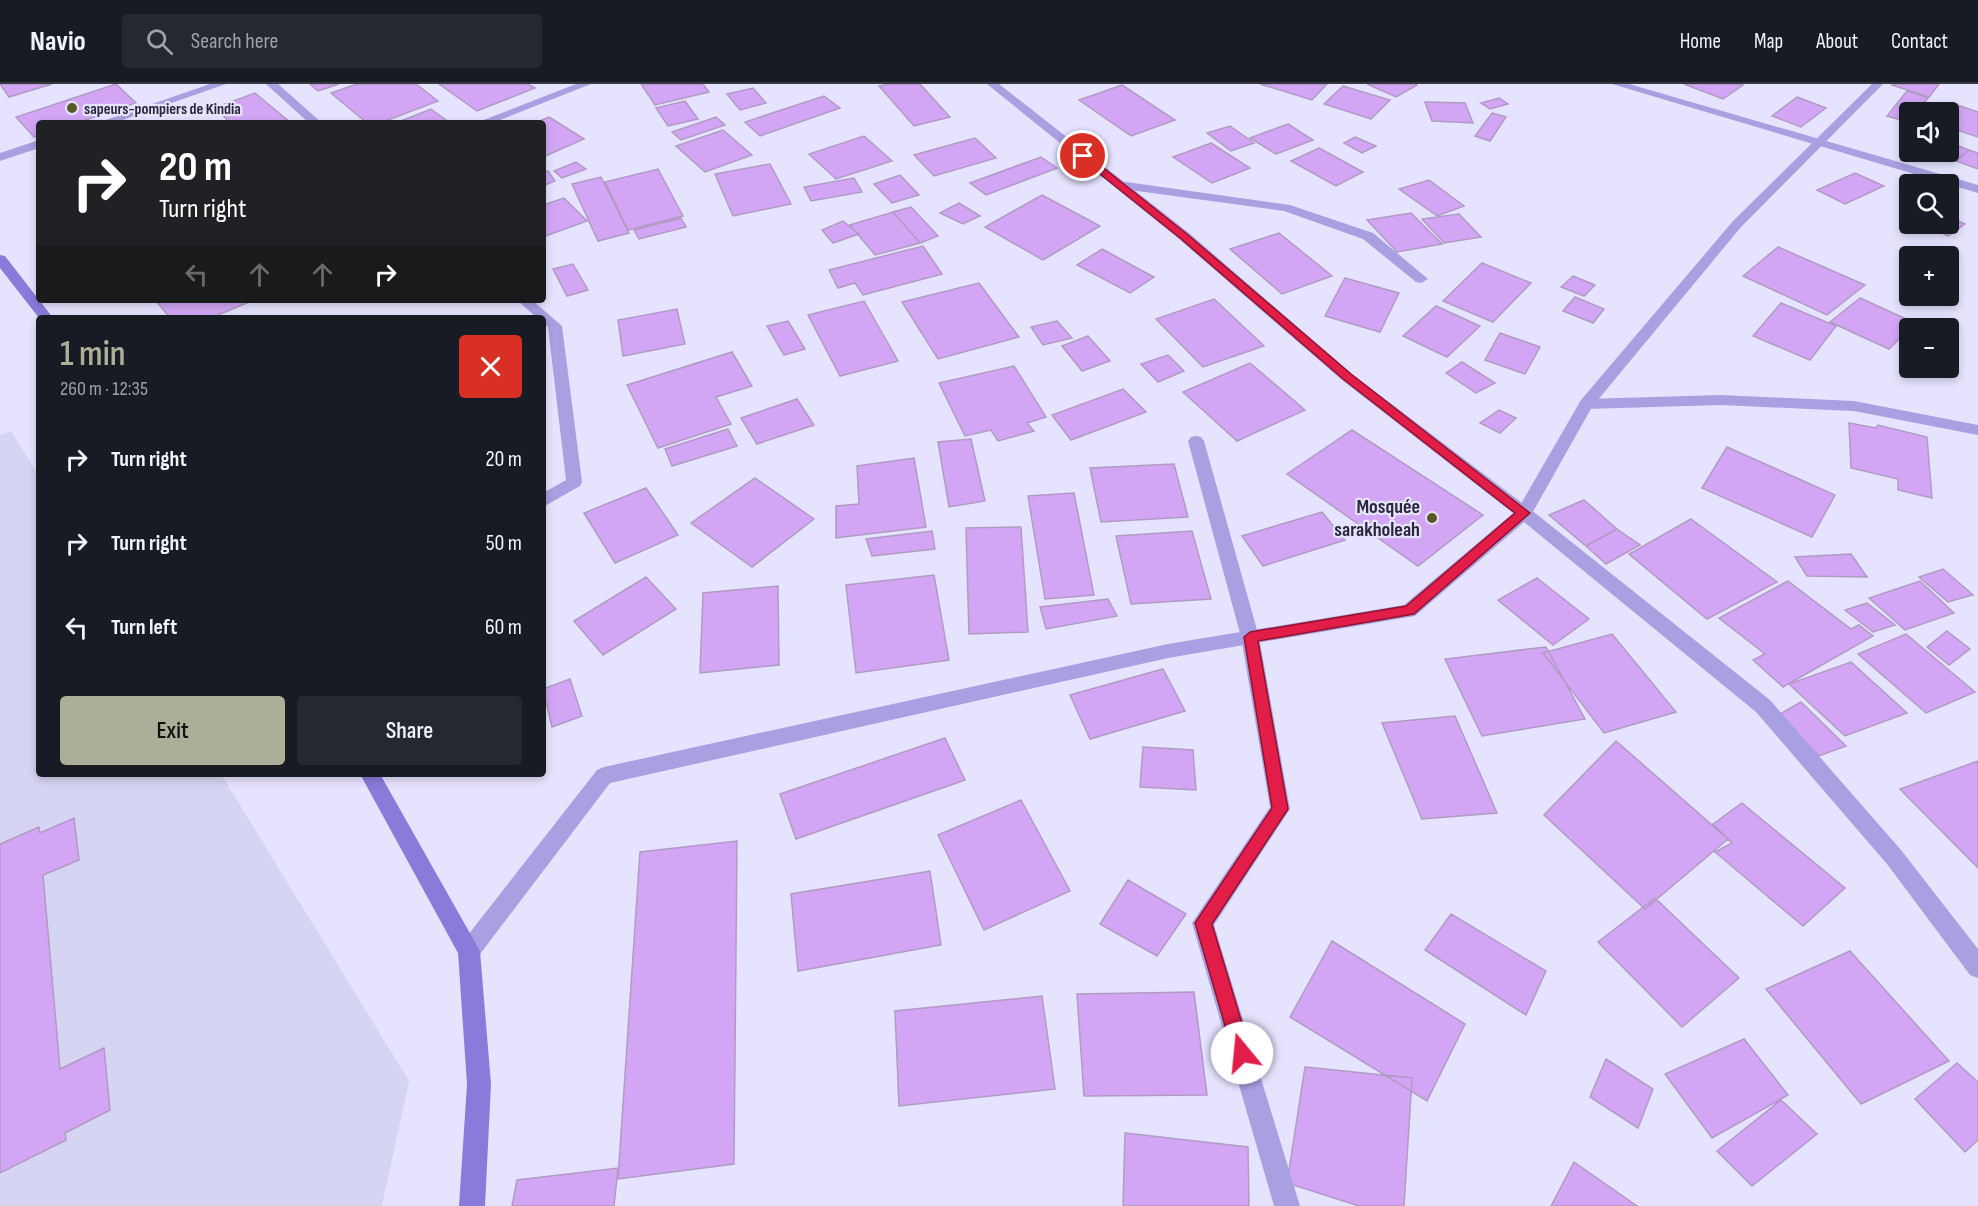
<!DOCTYPE html>
<html lang="en">
<head>
<meta charset="utf-8">
<style>
  :root { --surface:#171b24; --page:#242831; --text:#f1f3f6; --muted:#9ea1a6; --line:#363941; --accent:#adae98 }
  body { margin:0; font-family:"Sofia Sans Condensed",sans-serif; background:var(--page); color:var(--text); height:100vh; display:flex; flex-direction:column; font-size:22px; white-space:nowrap }
  * { box-sizing:border-box; margin:0 }
  p { font-size:20px; color:var(--muted) }
  .icon { flex:none; width:33px; height:33px; fill:none; stroke:currentColor; stroke-width:2; stroke-linecap:round; stroke-linejoin:round }
  .map { position:relative; flex:1; overflow:hidden }
  .details { position:absolute; left:36px; top:231px; width:510px; height:462px; display:flex; flex-direction:column; background:var(--surface); border-radius:6px; box-shadow:0 3px 9px #0003 }
  .details>* { flex:none }
  .hud { position:absolute; left:36px; top:36px; width:510px; height:183px; border-radius:6px; box-shadow:0 3px 9px #0003; background:#202124; color:#fff; overflow:hidden }
  .controls { position:absolute; left:1899px; top:18px; display:grid; gap:12px }
  .controls a { display:grid; place-items:center; width:60px; height:60px; border-radius:6px; background:var(--surface); box-shadow:0 3px 9px #0003; font-size:30px }
  .pin { position:absolute; display:grid; place-items:center; width:51px; height:51px; color:#fff; margin:-26px; border:3px solid #fff; border-radius:50%; box-shadow:0 2px 6px #0007 }
  .me { position:absolute; width:66px; margin:-33px; rotate:343deg; stroke-linejoin:round; filter:drop-shadow(0 0 4px #0008) }
  .turn { display:flex; align-items:center; gap:21px; height:126px; padding:0 24px; font-size:27px }
  .turn .icon { width:78px; height:78px; stroke-width:2.5 }
  .turn b { display:block; font-size:42px; line-height:51px }
  .lanes { display:flex; align-items:center; height:57px; padding:0 24px; background:#0003; justify-content:center; gap:30px; direction:ltr }
  .lanes .off { opacity:.35 }
  .round { display:grid; place-items:center; flex:none; width:63px; height:63px; border-radius:6px; background:var(--page) }
  .headline { display:flex; align-items:center; justify-content:space-between; height:102px; padding:0 24px }
  h1 { font-size:36px; font-weight:600; line-height:45px; color:var(--accent) }
  .primary-button { display:flex; gap:12px; margin-top:auto; padding:12px 24px }
  .primary-button a { flex:1; height:69px; border-radius:6px; background:var(--accent); color:#111; font-size:24px; font-weight:600; line-height:69px; text-align:center }
  .primary-button a+a { background:var(--page); color:var(--text) }
  ul { padding:0; list-style:none }
  li { display:flex; align-items:center; gap:18px; height:84px; padding:0 24px }
  li div { flex:1 }
  li b { display:block; font-size:22px }
  li em { font-style:normal }
  header { display:flex; align-items:center; gap:36px; box-sizing:border-box; height:84px; padding:0 30px; background:var(--surface); border-bottom:2px solid var(--line) }
  header strong { font-size:28px }
  nav { display:flex; gap:33px; margin-inline-start:auto; font-size:21px }
  .search { width:420px; height:54px; background:var(--page); display:flex; align-items:center; gap:15px; box-sizing:border-box; padding:0 21px; border-radius:6px; color:var(--muted); font-size:22px }
  .map>svg:first-child { display:block }
</style>
</head>
<body>
<header>
<strong>Navio</strong>
<div class="search"><svg class="icon" aria-label="search" viewBox="0 0 24 24"><circle cx="10" cy="10" r="6"/><path d="M15 15l6 6"/></svg>Search here</div>
<nav><a>Home</a><a>Map</a><a>About</a><a>Contact</a></nav>
</header>
<div class="map">
<svg width="1978" height="1122" viewBox="0 0 1978 1122">
  <rect width="100%" height="100%" fill="#e6e3ff"/>
  <path fill="#d6d4f3" d="M11,347L39,392V690H221L409,997L382,1122H0V351Z"/>
  <path fill="#d2a6f5" stroke="#b19bc3" stroke-width="1.5" d="M0,0H52L9,13Z
    M116,0L136,19L77,39H39V52L34,53L16,33Z
    M310,0H339L318,7Z
    M357,0H416L438,17L380,39H367L331,9Z
    M439,0H528L535,4L477,27Z
    M641,0H703L709,8L655,21Z
    M889,0H920L950,33L914,42L879,2Z
    M1260,0H1327L1312,16Z
    M1367,0H1416L1417,1L1396,13Z
    M1684,0H1739L1743,1L1723,15Z
    M1894,0H1939L1929,13L1892,1Z
    M1122,1L1175,36L1131,52L1079,16Z
    M1343,2L1390,16L1371,35L1324,20Z
    M753,4L766,19L740,26L727,10Z
    M1907,7L1928,14L1916,28H1910L1908,38L1887,32Z
    M255,9L291,39H231L214,24Z
    M824,12L840,24L760,52L745,38Z
    M1797,13L1826,24L1801,43L1772,32Z
    M1499,14L1508,20L1490,25L1481,19Z
    M685,17L698,35L668,42L656,24Z
    M1425,18L1465,19L1473,39L1432,37Z
    M1954,20L1978,28V53L1948,43V28H1947Z
    M431,25L450,39H396Z
    M1492,29L1506,33L1490,57L1475,52Z
    M549,33L584,55L543,73V39H535Z
    M716,33L725,41L681,56L672,48Z
    M1288,40L1313,56L1276,70L1250,54Z
    M1230,42L1254,59L1231,67L1207,49Z
    M723,46L752,71L705,88L676,62Z
    M864,52L892,77L836,95L809,70Z
    M1355,53L1376,62L1362,69L1344,59Z
    M975,54L996,74L934,92L914,71Z
    M1948,58L1969,66L1956,77L1931,68H1948Z
    M1211,59L1250,84L1212,99L1173,73Z
    M1319,64L1363,88L1336,102L1291,77Z
    M1969,66L1978,69V85L1956,77Z
    M1041,73L1057,84L986,111L970,99Z
    M576,78L586,85L562,94L554,87Z
    M770,80L791,120L733,132L715,90Z
    M658,85L683,132L628,146L605,98Z
    M548,87L555,97L545,101L543,89Z
    M1855,89L1884,102L1845,120L1817,106Z
    M900,91L919,111L892,119L874,100Z
    M601,93L629,149L598,157L572,100Z
    M854,94L862,108L811,117L804,103Z
    M1429,96L1464,122L1437,132L1399,105Z
    M1042,111L1100,142L1043,176L985,143Z
    M564,114L587,137L543,153V121Z
    M959,119L980,132L963,140L940,129Z
    M911,123L938,152L920,159L893,128Z
    M893,128L920,159L875,171L850,141Z
    M1411,129L1442,160L1397,168L1367,136Z
    M1459,130L1481,153L1444,159L1422,135Z
    M1948,133L1965,140L1948,152L1927,142L1932,140H1948Z
    M681,134L686,143L639,155L634,146Z
    M843,137L859,150L833,159L822,146Z
    M1279,149L1332,192L1282,210L1230,165Z
    M923,162L942,190L863,211L855,199L838,204L829,186Z
    M1778,163L1865,201L1827,231L1743,192Z
    M1102,165L1154,193L1130,209L1077,181Z
    M1482,179L1531,199L1493,238L1443,217Z
    M573,180L588,206L567,212L553,185Z
    M1573,192L1595,201L1584,212L1561,203Z
    M1345,194L1399,209L1380,248L1325,232Z
    M979,199L1019,253L938,275L902,218Z
    M1575,213L1604,225L1593,239L1563,227Z
    M1860,214L1915,239L1889,265L1830,238Z
    M1214,215L1264,262L1203,283L1156,235Z
    M254,216L211,234H170L156,217Z
    M864,217L898,277L840,292L808,231Z
    M1781,219L1836,242L1810,276L1753,252Z
    M1436,222L1480,242L1447,273L1403,252Z
    M677,225L685,260L623,272L618,236Z
    M788,237L805,265L784,271L767,242Z
    M1057,237L1072,254L1043,261L1031,243Z
    M1500,249L1540,263L1525,290L1485,276Z
    M1088,252L1110,277L1082,287L1062,262Z
    M732,268L752,302L716,313L731,340L658,364L627,301Z
    M1168,271L1184,287L1158,298L1141,280Z
    M1462,278L1495,299L1476,309L1446,289Z
    M1250,279L1305,326L1237,357L1183,308Z
    M1014,282L1046,333L1027,339L1034,347L998,357L991,346L965,352L939,299Z
    M1123,305L1146,328L1071,356L1052,331Z
    M797,315L814,341L757,360L741,334Z
    M1499,326L1516,334L1500,349L1480,339Z
    M1849,339L1876,344L1878,341L1927,353L1932,414L1898,406V395L1851,384Z
    M728,345L737,362L672,382L665,365Z
    M1352,346L1483,431L1418,482L1287,390Z
    M971,355L985,417L949,423L938,358Z
    M1727,363L1835,411L1812,453L1702,404Z
    M914,374L926,443L836,454V422L859,420L857,382Z
    M1174,380L1188,433L1101,438L1090,384Z
    M755,394L814,435L752,483L691,439Z
    M646,404L678,451L615,479L584,429Z
    M1074,409L1094,511L1045,515L1028,412Z
    M1584,416L1617,445L1586,462L1549,431Z
    M1322,428L1345,456L1263,482L1242,452Z
    M1691,435L1777,498L1707,535L1629,470Z
    M1021,443L1028,548L969,550L966,444Z
    M1617,445L1640,461L1606,480L1586,462Z
    M932,447L935,465L872,472L866,455Z
    M1192,447L1211,515L1131,520L1116,452Z
    M1851,470L1867,493L1807,492L1795,473Z
    M1943,485L1973,511L1948,518L1919,493Z
    M934,491L949,576L856,589L846,501Z
    M646,493L676,525L603,571L574,537Z
    M1537,494L1589,535L1553,561L1498,516Z
    M1788,497L1851,545L1859,541L1873,552L1783,603L1753,576L1765,570L1719,534Z
    M1920,497L1954,529L1905,546L1869,514Z
    M778,502L779,581L700,589L703,509Z
    M1108,515L1117,532L1046,545L1040,523Z
    M1867,519L1895,541L1873,548L1845,526Z
    M1947,547L1970,565L1949,581L1927,563Z
    M1612,550L1676,628L1604,649L1543,569Z
    M1906,550L1975,608L1926,629L1858,570Z
    M1546,563L1585,635L1482,652L1445,575Z
    M1851,578L1907,629L1845,652L1789,600Z
    M1163,585L1185,627L1090,655L1070,611Z
    M570,595L582,632L552,643L543,605Z
    M1801,618L1846,662L1819,672L1778,631Z
    M1455,632L1497,729L1422,735L1382,639Z
    M945,654L965,696L796,755L780,710Z
    M1616,657L1728,755L1645,825L1544,731Z
    M1143,663L1193,666L1196,706L1140,703Z
    M1978,677V784L1900,705Z
    M1021,716L1070,807L984,846L938,751Z
    M1742,719L1845,804L1803,842L1715,768L1732,759L1713,740Z
    M74,734L79,776L43,791L60,985L104,964L110,1026L65,1049L66,1056L0,1089V760L39,743L40,749Z
    M737,757L734,1080L618,1095L640,768Z
    M930,787L941,861L798,887L791,810Z
    M1128,796L1186,830L1157,872L1100,840Z
    M1655,814L1739,894L1682,943L1598,858Z
    M1451,830L1546,887L1526,931L1425,866Z
    M1332,857L1465,940L1427,1017L1290,933Z
    M1850,867L1949,977L1861,1020L1766,905Z
    M1194,908L1207,1011L1084,1012L1077,910Z
    M1042,912L1055,1005L899,1022L895,927Z
    M1744,955L1788,1011L1712,1054L1665,990Z
    M1606,975L1653,1005L1638,1044L1590,1013Z
    M1957,979L1978,998V1056L1965,1068L1915,1015Z
    M1305,983L1412,994L1404,1122H1359L1287,1099Z
    M1781,1016L1817,1050L1752,1102L1717,1067Z
    M1125,1049L1248,1063L1249,1122H1123Z
    M1574,1078L1637,1122H1551Z
    M618,1084L614,1122H512L517,1096Z"/>
  <g fill="none" stroke-linecap="round" stroke-linejoin="round">
    <path fill="#a8a0e1" fill-rule="evenodd" d="M1119,97L1290,121L1373,149L1428,195L1421,199L1416,198L1363,155L1284,127L1115,104V98Z
      M1721,311L1854,317L1978,341V351L1854,327L1721,321L1586,325L1579,320L1586,315Z"/>
    <path fill="#a8a0e1" fill-rule="evenodd" d="M210,0H226L114,39H97Z
      M266,0H278L322,39H309Z
      M576,0H591L492,39H476Z
      M987,0H999L1189,149L1352,290L1530,425L1770,616L1901,766L1978,865V894L1970,891L1887,780L1756,628L1518,433L1342,296L1179,155Z
      M1612,0H1629L1978,101V109Z
      M39,56V64L0,77V69Z
      M517,216H532L562,242L582,398L580,402L543,423V409L566,396L548,243L543,239V234H537Z
      M1196,352L1201,353L1204,357L1259,553L1290,725L1214,841L1300,1122H1274L1192,839L1270,723L1241,553L1188,357L1191,353Z"/>
    <path fill="#a8a0e1" fill-rule="evenodd" d="M1872,0H1883L1741,143L1592,323L1530,433L1415,532L1168,574L610,699L477,874L469,878L461,874L458,867L461,860L597,686L604,683L1168,560L1404,521L1518,425L1581,316L1733,137Z"/>
    <path fill="#8a7bdb" fill-rule="evenodd" d="M0,171L5,172L53,234H39L0,184Z
      M360,690H380L480,867L491,1000L485,1122H459L467,1000L458,869Z"/>
  </g>
  <path fill="#e11d48" stroke="#92132f" stroke-width="1.5" d="M1080,70H1086L1187,150L1351,290L1530,429L1414,530L1258,557L1288,725L1212,840L1251,969L1248,976L1242,978L1236,976L1233,969L1195,839L1272,724L1244,553L1250,548L1406,522L1515,429L1343,295L1180,154L1080,74Z"/>
  <g fill="#595926" stroke="#e6e3ff" stroke-width="2">
    <circle cx="72" cy="24" r="6"/>
    <circle cx="1432" cy="434" r="6"/>
  </g>
  <g text-anchor="middle" stroke-width="4.5" stroke-linejoin="round" paint-order="stroke">
    <g font-size="16" font-weight="bold" fill="#2a2839" stroke="#e6e3ff" text-anchor="start">
      <text x="84" y="30">sapeurs-pompiers de Kindia</text>
    </g>
    <g font-size="20" font-weight="bold" fill="#2a2839" stroke="#e6e3ff" text-anchor="end">
      <text x="1420" y="429">Mosquée<tspan x="1420" dy="23">sarakholeah</tspan></text>
    </g>
  </g>
</svg>
<div class="controls">
<a><svg class="icon" aria-label="sound" viewBox="0 0 24 24"><path d="M4 9h4l5-4v14l-5-4H4zM17 9q2 3 0 6"/></svg></a>
<a><svg class="icon" aria-label="search" viewBox="0 0 24 24"><circle cx="10" cy="10" r="6"/><path d="M15 15l6 6"/></svg></a>
<a>+</a>
<a>−</a>
</div>
<div class="pin" style="left:1083px;top:72px;background:#d93025"><svg class="icon" aria-label="arrive" viewBox="0 0 24 24"><path d="M6 21V4h12l-3 4 3 4H6"/></svg></div>
<svg class="me" style="left:1242px;top:969px" viewBox="-20 -20 40 40"><circle r="19" fill="#fff"/><path d="M0-13L10 11 0 6-10 11z" fill="#e11d48"/></svg>
<div class="hud">
<div class="turn"><svg class="icon" aria-label="right" viewBox="0 0 24 24"><path d="M7 20v-9h11M14 6l5 5-5 5"/></svg><div><b>20 m</b>Turn right</div></div>
<div class="lanes"><svg class="icon off" aria-label="left" viewBox="0 0 24 24"><path d="M17 20v-9H6M10 6l-5 5 5 5"/></svg><svg class="icon off" aria-label="ahead" viewBox="0 0 24 24"><path d="M12 20V5M6 11l6-6 6 6"/></svg><svg class="icon off" aria-label="ahead" viewBox="0 0 24 24"><path d="M12 20V5M6 11l6-6 6 6"/></svg><svg class="icon" aria-label="right" viewBox="0 0 24 24"><path d="M7 20v-9h11M14 6l5 5-5 5"/></svg></div>
</div>
<section class="details">
<div class="headline"><div><h1>1 min</h1><p>260 m · 12:35</p></div><a class="round" style="background:#d93025;color:#fff"><svg class="icon" aria-label="close" viewBox="0 0 24 24"><path d="M6 6l12 12M18 6L6 18"/></svg></a></div>
<ul>
<li><svg class="icon" aria-label="right" viewBox="0 0 24 24"><path d="M7 20v-9h11M14 6l5 5-5 5"/></svg><div><b>Turn right</b></div><em>20 m</em></li>
<li><svg class="icon" aria-label="right" viewBox="0 0 24 24"><path d="M7 20v-9h11M14 6l5 5-5 5"/></svg><div><b>Turn right</b></div><em>50 m</em></li>
<li><svg class="icon" aria-label="left" viewBox="0 0 24 24"><path d="M17 20v-9H6M10 6l-5 5 5 5"/></svg><div><b>Turn left</b></div><em>60 m</em></li>
</ul>
<div class="primary-button"><a>Exit</a><a>Share</a></div>
</section>
</div>
</body>
</html>
